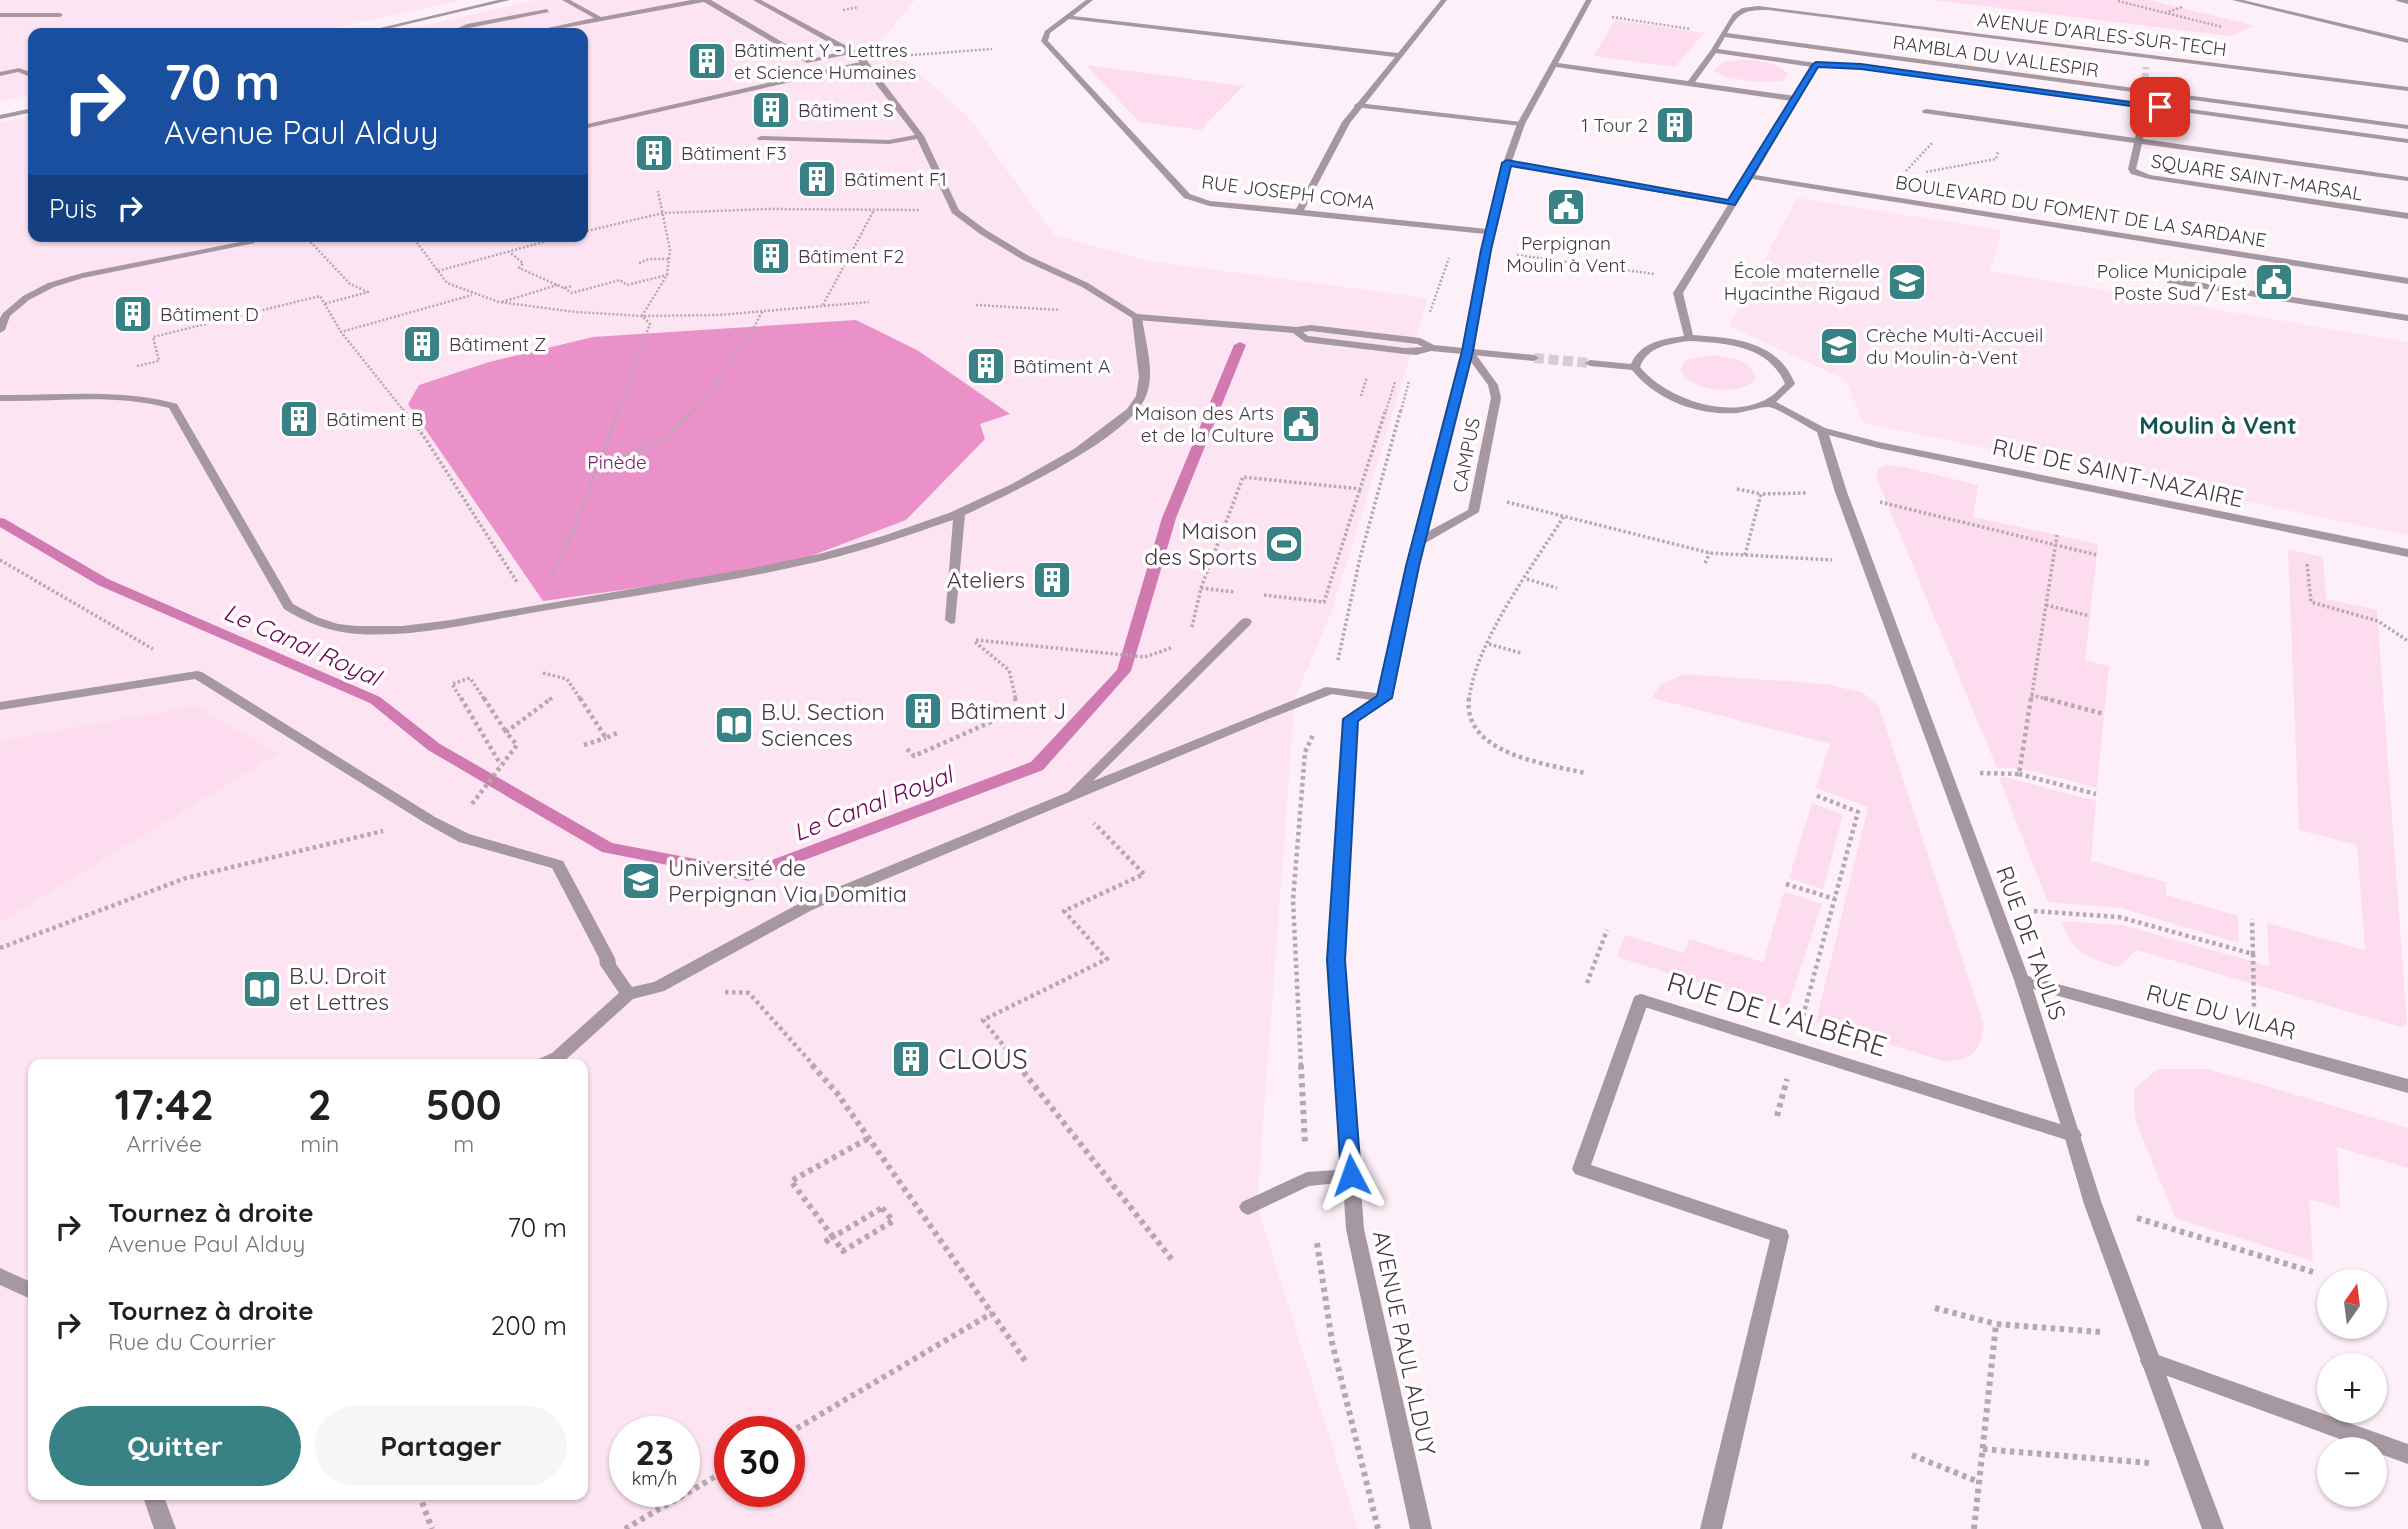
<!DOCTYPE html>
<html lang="fr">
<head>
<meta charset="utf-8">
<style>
  :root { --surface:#fff; --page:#f6f6f6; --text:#202124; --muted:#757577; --accent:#388184 }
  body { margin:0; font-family:Quicksand,sans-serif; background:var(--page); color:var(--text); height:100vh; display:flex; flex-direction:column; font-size:26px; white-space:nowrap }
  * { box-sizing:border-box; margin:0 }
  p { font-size:23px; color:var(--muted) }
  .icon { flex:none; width:38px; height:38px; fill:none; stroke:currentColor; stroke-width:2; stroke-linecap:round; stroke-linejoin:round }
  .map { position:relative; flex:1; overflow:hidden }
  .details { position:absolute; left:28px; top:1059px; width:560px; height:441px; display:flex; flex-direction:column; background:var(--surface); border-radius:14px; box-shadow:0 2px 5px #0004 }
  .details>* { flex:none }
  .banner { position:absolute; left:28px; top:28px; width:560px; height:214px; border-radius:14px; box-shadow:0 2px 5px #0004; background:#1a4fa0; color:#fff; overflow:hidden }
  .needle { width:46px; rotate:14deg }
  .buttons { position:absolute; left:2317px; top:1269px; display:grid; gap:14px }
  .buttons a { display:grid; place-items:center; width:70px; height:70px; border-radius:50%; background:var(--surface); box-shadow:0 2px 5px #0004; font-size:35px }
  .speed { position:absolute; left:609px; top:1416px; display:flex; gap:14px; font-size:35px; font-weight:700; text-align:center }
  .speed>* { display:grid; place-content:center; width:91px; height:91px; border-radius:50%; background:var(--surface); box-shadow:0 2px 5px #0004; line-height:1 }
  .speed small { font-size:18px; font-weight:400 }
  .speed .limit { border:10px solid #d22; background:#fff; color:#111 }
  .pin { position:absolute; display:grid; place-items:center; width:60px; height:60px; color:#fff; margin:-30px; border-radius:14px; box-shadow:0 4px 10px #0006 }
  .me { position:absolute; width:77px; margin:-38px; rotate:356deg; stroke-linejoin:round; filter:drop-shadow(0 0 5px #0008) }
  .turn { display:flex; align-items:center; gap:24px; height:147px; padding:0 21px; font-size:32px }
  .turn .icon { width:91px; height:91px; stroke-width:2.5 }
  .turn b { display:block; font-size:49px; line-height:60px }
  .then { display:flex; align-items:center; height:66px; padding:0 21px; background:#0003; gap:14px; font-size:26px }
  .eta { display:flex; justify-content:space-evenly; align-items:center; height:119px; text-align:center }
  .eta b { font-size:42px; font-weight:700; line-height:49px }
  .action { display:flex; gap:14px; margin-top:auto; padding:14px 21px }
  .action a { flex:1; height:80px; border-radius:42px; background:var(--accent); color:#fff; font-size:28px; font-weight:700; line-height:80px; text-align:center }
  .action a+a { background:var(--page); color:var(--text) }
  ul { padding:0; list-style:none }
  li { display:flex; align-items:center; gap:21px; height:98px; padding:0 21px }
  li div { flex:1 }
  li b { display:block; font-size:26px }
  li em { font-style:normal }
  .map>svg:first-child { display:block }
</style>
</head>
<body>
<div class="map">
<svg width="2408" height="1529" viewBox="0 0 2408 1529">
  <rect width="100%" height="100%" fill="#fef0f8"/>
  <path fill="#fde4f2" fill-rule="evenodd" d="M0,0H463L311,33H33V94L0,101Z
    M536,0H915L880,42L900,56L969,118L1054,235L1149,261L1428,298L1332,611L1295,698L1257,1205L1358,1529H0V122L33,115V236H583V33H390ZM33,1064H583V1494H33ZM625,1432H684V1491H625ZM730,1432H789V1491H730Z
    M1797,198L2002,230L1990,271L2408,342V535L1863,423L1846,380L1729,326Z"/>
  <path fill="#fddcef" d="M1934,0H2149L2255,26L2230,36Z
    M1615,20L1704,33L1675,67L1594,56Z
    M1740,60C1755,60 1778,61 1788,74L1784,80C1768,84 1725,81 1714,70L1724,62Z
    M1086,65L1243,86L1201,130L1139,122Z
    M1715,355L1739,360L1748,365L1756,376L1754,382C1734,395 1693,392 1680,370L1685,360Z
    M1885,465L1904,467L1978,485L1973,517L2098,544L2085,660L2109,666L2097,788L2020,768H1997L1877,479L1878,469Z
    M2288,549L2323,557L2326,599L2377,610L2407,1024L2401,1027L2137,950L2118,967C2084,956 2075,955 2061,921L2122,925L2269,966L2267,923L2365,950L2357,845L2299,830Z
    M1684,674L1826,684L1863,693L1879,706L1984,1025C1979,1053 1975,1058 1947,1062L1816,1022L1868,807L1816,788L1830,744L1652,698L1660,685Z
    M196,706L277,754L0,922V741Z
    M2004,777L2096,801L2091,861L2166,882V895L2238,916L2239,943L2121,908L2048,902L1999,778Z
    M1812,803L1843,815L1823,889L1789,878Z
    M1784,892L1822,904L1787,1010L1617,957L1625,935L1684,953L1689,939L1763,962Z
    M2158,1069H2208L2408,1128V1168L2337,1147L2340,1208L2309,1199L2313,1261L2175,1218L2135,1119L2134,1089Z"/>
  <path fill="#eb91ca" d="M856,320L917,350L1010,414L980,424L985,439L906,520L779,568L543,601L408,404L419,385L489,362L593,337Z"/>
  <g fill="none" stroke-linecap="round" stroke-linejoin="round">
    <path fill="#d179b1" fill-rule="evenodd" d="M1240,342L1246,345L1176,518L1131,671L1043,770L749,881L602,852L428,750L370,703L98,585L0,527V518L5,519L108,579L380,697L440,744L612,843L748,869L1031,762L1117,670L1162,518L1234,345Z"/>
    <path stroke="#d9cbd3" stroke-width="7" stroke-dasharray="7 3.5" stroke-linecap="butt" d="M2145,80L2146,67
      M2140,133L2142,119"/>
    <path stroke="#d9cbd3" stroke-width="10" stroke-dasharray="10 4.5" stroke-linecap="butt" d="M1534,358L1590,363"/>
    <path stroke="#b6a8b0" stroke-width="2.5" stroke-dasharray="2 2" stroke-linecap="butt" d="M2118,1L2222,27
      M843,10L859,7
      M2165,13L2182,7
      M1612,17L1690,29
      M899,56L992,49
      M1906,171L1933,142
      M1926,172L1996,159L1998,152
      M583,232L663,213L767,209L920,210
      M305,236L350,284L368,292L324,304
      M412,236L447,283L499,302L576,312L642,316L719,315L869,302
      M508,251L523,263L519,268L564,288L572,286
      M1517,255L1654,274
      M639,263L649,259H669
      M438,271L565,236
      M564,288L572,293L620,280L627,285L667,275
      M502,302L557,285
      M823,305L874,210
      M976,305L1060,310
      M1430,312L1449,258
      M137,366L159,361L153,337L320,296L341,332
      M1361,396L1367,377
      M404,411L341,332L472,295
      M618,411L650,324L642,316L667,275L670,250L658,191
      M692,411C721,380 744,347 763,310
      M1386,411L1395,382
      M1401,411L1409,381"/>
    <path stroke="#b6a8b0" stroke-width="3.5" stroke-dasharray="2.5 2.5" stroke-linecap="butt" d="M402,409L423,435L517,582
      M596,471L667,437L694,409
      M1737,489L1761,494
      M1507,502L1710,553L1832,560
      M1880,502L2097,555
      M1745,555L1761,494L1806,493
      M0,560L153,649
      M1705,563L1710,553
      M2307,564L2311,602L2378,621L2408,641
      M552,575L576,524L619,409
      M1527,579L1557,588
      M1201,588L1234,592
      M1264,595L1324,602L1360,489
      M2046,605L2090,616
      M1192,627L1201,588L1243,477L1360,489L1386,409
      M976,640L1145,657L1171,648
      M975,642L1009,670L1016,700
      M1489,644L1521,653
      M1338,660L1360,558L1401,409
      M543,673L567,679L581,700
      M2031,695L2051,700
      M462,700L452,684L470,678L485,700
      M549,700L552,698
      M1469,700C1475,642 1533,566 1564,516
      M2031,700L2057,535"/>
    <path stroke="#b6a8b0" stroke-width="4.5" stroke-dasharray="3.5 3.5" stroke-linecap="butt" d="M461,698L501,765
      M484,698L506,732
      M580,698L606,738L617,733
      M1469,698C1462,754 1547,764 1585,773
      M2044,698L2104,714
      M584,745L606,738
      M907,749L914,756L1018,710L1015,698
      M1980,773L2019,774L2031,698
      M2019,774L2096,794
      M472,804L517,745L506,732L552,698
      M1786,884L1835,899
      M2034,911L2119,917L2253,954L2252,919
      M0,948L186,878L383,831
      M2253,954L2254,1009
      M1587,983L1607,930
      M725,992L749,993L814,1066
      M1803,1016L1858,812L1815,795
      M1020,1066L983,1020L1107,959L1064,911L1144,874L1094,823
      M1301,1066L1293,900L1305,752L1313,735"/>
    <path stroke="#b6a8b0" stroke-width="6" stroke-dasharray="4.5 4.5" stroke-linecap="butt" d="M812,1065L837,1093L1026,1362
      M1018,1065L1173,1261
      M1301,1065L1305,1144
      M1777,1116L1787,1079
      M882,1208L893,1221L843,1251L833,1237Z
      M2137,1218L2313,1272
      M833,1237L791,1181L869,1138
      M825,1242L833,1237
      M1317,1243L1332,1342L1378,1529
      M1935,1308L1996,1324
      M789,1433L992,1313
      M1983,1449L2149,1463
      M1912,1455L1979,1482
      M669,1491L674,1500
      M419,1494L432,1529
      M625,1529L730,1468
      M1974,1529L1996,1324L2101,1332"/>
    <path fill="#a698a0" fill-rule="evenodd" d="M562,0H570L601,17L691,0H711L811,59L844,51L753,0H761L854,50L865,58L924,136L959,210L986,230L1029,256L1088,283L1142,317C1145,342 1156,372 1146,396C1129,439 1007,495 965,515L955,623L951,624L945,620L953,520C909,535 866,550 821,561C731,582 639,595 548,610C486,620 422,638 358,634C331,632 306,623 284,609L169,408C114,393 57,402 0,401V395C60,396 118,388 177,404L293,604L317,617L338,624L357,626H402L451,620L753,568L819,554L883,536L949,513L1012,484L1074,449L1127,409L1136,396L1139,377L1132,318L1082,287L1023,260L980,234L952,213L917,139L889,144L758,140L757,138L761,136L889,140L915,135L862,66L583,129V125L860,62L850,54L807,63L704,2L537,33H524L594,18Z
      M547,9L549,12L469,28L455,33H447L467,24Z
      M0,13H60L63,15L60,17H0Z
      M1358,103L1521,122L1525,124L1521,126L1355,107L1354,105Z
      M241,236H250L255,243L83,278L54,287L29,300L10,316L5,330L0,333V318L3,313L23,296L48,283L82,273L245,241Z
      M2170,278L2408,315V321L2167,283V279Z
      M1468,348L1472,349L1498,385L1501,398L1479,512L1422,545H1414V539L1468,510L1491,398L1488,385L1463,351Z
      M1246,618L1250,619L1252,622L1250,625L1093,781L1326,687L1384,694L1391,698L1384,702L1332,694L1268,719L812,910L664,991L633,999L561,1064H537L539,1059L552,1053L619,993L600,965L599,958L552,868L459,842L425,823L195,679L0,710V702L197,671L202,672L435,817L469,834L563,861L615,958L616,964L632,987L654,982L802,902L1068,792L1242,619Z
      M1641,994L2073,1128L2079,1130L2082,1135L2079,1140L2073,1142L1635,1004L1633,1000L1635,996Z
      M1351,1169L1357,1171L1360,1176L1357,1181L1309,1186L1248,1215L1242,1212L1239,1207L1242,1202L1307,1172Z
      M0,1268L33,1283V1300L0,1285Z
      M2150,1352L2408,1444V1464L2375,1452V1449H2367L2143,1367L2140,1361L2143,1355Z
      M142,1494H163L176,1529H154Z"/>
    <path fill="#a698a0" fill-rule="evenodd" d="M498,0H510L370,33H359Z
      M1086,0H1093L1073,16L1398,53L1441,0H1447L1350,123L1304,210L1487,229L1503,163L1517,124L1586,0H1592L1558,63L1688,81L1711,50L1733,14L1742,8L1758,6L2408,87V91L1768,10C1744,10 1739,12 1727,33L2141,89V80L2145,78L2149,80L2148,90L2408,125V129L2148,94L2147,103L2408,139V143L2147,107L2146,119L2142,121L2138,119L2139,106L1861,68L1818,67L1755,175L2408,278V284L1752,179L1683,293L1693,335C1735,338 1778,341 1795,384L1776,402L1825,428L1879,442L2408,549V557L1878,448L1829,435L1847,492L2028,976L2408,1079V1093L2033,989L2102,1204L2224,1529H2202L2084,1204L2064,1135L2014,980L1835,492L1817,432C1805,426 1780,409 1769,407C1763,406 1745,412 1737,413C1698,416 1656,400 1632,370L1590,366L1585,363L1590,360L1631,364C1641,342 1662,339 1684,336L1673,293L1728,205L1510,166L1491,250L1473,349L1534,355L1539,358L1534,361L1472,355L1424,542L1391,698L1358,721L1344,960L1364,1229L1432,1529H1410L1346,1229L1328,960L1344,719L1378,696L1412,542L1462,354L1431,351L1416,355L1405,354L1305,342L1293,333L1137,320L1132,317L1137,314L1296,327L1311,325L1420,338L1434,345L1464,348L1485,234L1209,206L1184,198L1041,41L1045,31ZM1069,19L1395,57L1342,122L1296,209L1210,201L1190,194L1048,41L1050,33ZM1725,37L2140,93V102L1861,64L1816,63L1718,49ZM1716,53L1812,67L1795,96L1695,82ZM1556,67L1792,101L1731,200L1512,161L1525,124ZM1311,331L1417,344L1423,347L1405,348L1308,336L1303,332ZM1689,341C1725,343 1769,345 1785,384C1781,387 1777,392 1773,395C1735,423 1667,400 1640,367C1648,346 1669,344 1689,341Z
      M2232,0H2243L2408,39V43Z
      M2396,0H2408V4L2397,1Z
      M19,68L33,73V78L18,72L0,76V72Z
      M33,108V112L0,119V115Z
      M1926,109L2135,138L2136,133L2140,131L2144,133L2143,139L2408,177V181L2142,144L2136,169L2150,175L2408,213V219L2149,179L2131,174L2128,169L2134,143L1923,113L1922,111Z
      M1641,994L1647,996L1649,1000L1591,1165L1787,1230L1789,1236L1722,1529H1700L1770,1240L1575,1174L1572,1169L1633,1000L1635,996Z"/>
  </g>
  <path fill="#1a73e8" stroke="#114b97" stroke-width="2" d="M1816,62L1861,64L2165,107L2160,110L1861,69L1818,67L1735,205L1511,166L1491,250L1473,351L1419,566L1392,698L1358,721L1345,960L1361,1175L1358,1181L1351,1184L1344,1181L1341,1175L1327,960L1343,719L1377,696L1406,566L1462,351L1481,250L1502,163L1507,160L1728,200L1812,65Z"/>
  <defs>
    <g id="building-square" transform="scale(2.0125)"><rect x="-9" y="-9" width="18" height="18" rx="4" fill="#388184" stroke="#fff"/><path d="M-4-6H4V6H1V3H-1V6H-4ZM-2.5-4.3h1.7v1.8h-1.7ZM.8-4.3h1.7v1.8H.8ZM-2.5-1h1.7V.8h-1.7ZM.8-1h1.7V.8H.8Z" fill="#fff"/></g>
    <g id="civic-square" transform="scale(2.0125)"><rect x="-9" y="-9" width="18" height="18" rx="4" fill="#388184" stroke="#fff"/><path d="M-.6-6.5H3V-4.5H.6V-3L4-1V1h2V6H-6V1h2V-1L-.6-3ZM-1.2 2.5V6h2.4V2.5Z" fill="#fff"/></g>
    <g id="school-square" transform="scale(2.0125)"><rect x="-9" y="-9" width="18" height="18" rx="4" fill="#388184" stroke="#fff"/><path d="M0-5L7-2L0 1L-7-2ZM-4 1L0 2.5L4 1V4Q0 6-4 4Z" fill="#fff"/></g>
    <g id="stadium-square" transform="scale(2.0125)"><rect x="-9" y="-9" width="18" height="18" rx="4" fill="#388184" stroke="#fff"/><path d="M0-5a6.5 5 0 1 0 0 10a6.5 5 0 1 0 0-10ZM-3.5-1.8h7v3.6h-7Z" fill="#fff"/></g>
    <g id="library-square" transform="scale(2.0125)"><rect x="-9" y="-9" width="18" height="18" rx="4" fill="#388184" stroke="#fff"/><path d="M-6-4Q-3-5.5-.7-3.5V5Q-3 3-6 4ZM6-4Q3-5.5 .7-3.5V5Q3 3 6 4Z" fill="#fff"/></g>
    <g id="university-square" transform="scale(2.0125)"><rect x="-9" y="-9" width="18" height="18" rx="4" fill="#388184" stroke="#fff"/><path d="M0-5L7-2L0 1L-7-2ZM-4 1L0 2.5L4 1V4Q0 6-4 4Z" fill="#fff"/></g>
  </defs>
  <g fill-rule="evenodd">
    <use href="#building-square" x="707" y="61"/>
    <use href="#building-square" x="771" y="110"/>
    <use href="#building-square" x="1675" y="125"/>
    <use href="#building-square" x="654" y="153"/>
    <use href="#building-square" x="817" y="179"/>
    <use href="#civic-square" x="1566" y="207"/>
    <use href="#building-square" x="771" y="256"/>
    <use href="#school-square" x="1907" y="282"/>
    <use href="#civic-square" x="2274" y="282"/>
    <use href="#building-square" x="133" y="314"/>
    <use href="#building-square" x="422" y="344"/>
    <use href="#school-square" x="1839" y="346"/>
    <use href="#building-square" x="986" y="366"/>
    <use href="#building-square" x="299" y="419"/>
    <use href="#civic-square" x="1301" y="424"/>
    <use href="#stadium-square" x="1284" y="544"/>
    <use href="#building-square" x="1052" y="580"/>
    <use href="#building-square" x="923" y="711"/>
    <use href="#library-square" x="734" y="725"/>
    <use href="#university-square" x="641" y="881"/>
    <use href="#library-square" x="262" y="989"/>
    <use href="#building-square" x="911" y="1059"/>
  </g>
  <g text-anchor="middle" stroke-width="7" stroke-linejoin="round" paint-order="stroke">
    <g font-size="19" fill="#453840" stroke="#fff">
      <text transform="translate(2102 34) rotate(7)" y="7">AVENUE D'ARLES-SUR-TECH</text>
      <text transform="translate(1996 56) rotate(8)" y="7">RAMBLA DU VALLESPIR</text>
      <text transform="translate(2257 177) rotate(9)" y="7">SQUARE SAINT-MARSAL</text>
      <text transform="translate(1288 192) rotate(7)" y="7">RUE JOSEPH COMA</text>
      <text transform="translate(2081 211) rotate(9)" y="7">BOULEVARD DU FOMENT DE LA SARDANE</text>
      <text transform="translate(1466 455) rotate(-79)" y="7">CAMPUS</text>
    </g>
    <g font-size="19" fill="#453840" stroke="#fff" text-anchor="start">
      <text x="734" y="57">Bâtiment Y - Lettres<tspan x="734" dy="22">et Science Humaines</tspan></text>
      <text x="798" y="117">Bâtiment S</text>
      <text x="1648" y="132" text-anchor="end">1 Tour 2</text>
      <text x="681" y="160">Bâtiment F3</text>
      <text x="844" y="186">Bâtiment F1</text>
      <text x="1566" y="250" text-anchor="middle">Perpignan<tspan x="1566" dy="22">Moulin à Vent</tspan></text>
      <text x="798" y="263">Bâtiment F2</text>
      <text x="1880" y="278" text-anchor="end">École maternelle<tspan x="1880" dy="22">Hyacinthe Rigaud</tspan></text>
      <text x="2247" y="278" text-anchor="end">Police Municipale<tspan x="2247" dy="22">Poste Sud / Est</tspan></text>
      <text x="160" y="321">Bâtiment D</text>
      <text x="1866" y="342">Crèche Multi-Accueil<tspan x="1866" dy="22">du Moulin-à-Vent</tspan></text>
      <text x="449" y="351">Bâtiment Z</text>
      <text x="1013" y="373">Bâtiment A</text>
      <text x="1274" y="420" text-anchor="end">Maison des Arts<tspan x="1274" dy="22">et de la Culture</tspan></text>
      <text x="326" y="426">Bâtiment B</text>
    </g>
    <g font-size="19" fill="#841b66" stroke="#fff">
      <text x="617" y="469">Pinède</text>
    </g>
    <g font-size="23" fill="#453840" stroke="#fff">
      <text transform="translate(2118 473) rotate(12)" y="8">RUE DE SAINT-NAZAIRE</text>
      <text transform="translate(2031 943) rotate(70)" y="8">RUE DE TAULIS</text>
      <text transform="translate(2221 1012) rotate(15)" y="8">RUE DU VILAR</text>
      <text transform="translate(1404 1343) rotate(78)" y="8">AVENUE PAUL ALDUY</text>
    </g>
    <g font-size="23" fill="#453840" stroke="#fff" text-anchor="start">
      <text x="1257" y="539" text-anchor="end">Maison<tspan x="1257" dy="26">des Sports</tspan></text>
      <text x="1025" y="588" text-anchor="end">Ateliers</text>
      <text x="950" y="719">Bâtiment J</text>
      <text x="761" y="720">B.U. Section<tspan x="761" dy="26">Sciences</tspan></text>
      <text x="668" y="876">Université de<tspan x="668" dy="26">Perpignan Via Domitia</tspan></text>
      <text x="289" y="984">B.U. Droit<tspan x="289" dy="26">et Lettres</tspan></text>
    </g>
    <g font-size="24" font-weight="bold" fill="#155254" stroke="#fff">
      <text x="2218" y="434">Moulin à Vent</text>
    </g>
    <g font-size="24" font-style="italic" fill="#710056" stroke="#fff">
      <text transform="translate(302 645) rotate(24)" y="8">Le Canal Royal</text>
      <text transform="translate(873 804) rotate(-21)" y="8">Le Canal Royal</text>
    </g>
    <g font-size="28" fill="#453840" stroke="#fff">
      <text transform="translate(1777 1014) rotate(17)" y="10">RUE DE L'ALBÈRE</text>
    </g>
    <g font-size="28" fill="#453840" stroke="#fff" text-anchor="start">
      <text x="938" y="1069">CLOUS</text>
    </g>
  </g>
</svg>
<div class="buttons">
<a><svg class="needle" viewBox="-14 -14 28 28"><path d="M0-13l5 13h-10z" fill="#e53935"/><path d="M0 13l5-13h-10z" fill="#757577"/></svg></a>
<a>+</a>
<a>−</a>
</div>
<div class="speed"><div>23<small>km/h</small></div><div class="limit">30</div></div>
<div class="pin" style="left:2160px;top:107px;background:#d93025"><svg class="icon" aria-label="arrive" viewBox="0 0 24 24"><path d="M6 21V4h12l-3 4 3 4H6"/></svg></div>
<svg class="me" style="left:1351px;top:1175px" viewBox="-20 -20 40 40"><path d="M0-17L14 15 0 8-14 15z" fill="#1a73e8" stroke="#fff" stroke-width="4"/></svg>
<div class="banner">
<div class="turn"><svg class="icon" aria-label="right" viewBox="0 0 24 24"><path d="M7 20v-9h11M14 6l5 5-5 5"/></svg><div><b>70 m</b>Avenue Paul Alduy</div></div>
<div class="then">Puis<svg class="icon" aria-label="right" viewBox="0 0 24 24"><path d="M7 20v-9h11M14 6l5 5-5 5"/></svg></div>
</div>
<section class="details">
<div class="eta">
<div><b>17:42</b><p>Arrivée</p></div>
<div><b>2</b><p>min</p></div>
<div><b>500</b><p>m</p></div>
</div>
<ul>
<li><svg class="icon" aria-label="right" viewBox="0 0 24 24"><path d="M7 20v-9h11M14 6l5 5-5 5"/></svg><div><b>Tournez à droite</b><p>Avenue Paul Alduy</p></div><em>70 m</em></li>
<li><svg class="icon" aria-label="right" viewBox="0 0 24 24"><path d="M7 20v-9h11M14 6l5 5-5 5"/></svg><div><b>Tournez à droite</b><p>Rue du Courrier</p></div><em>200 m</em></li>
</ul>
<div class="action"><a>Quitter</a><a>Partager</a></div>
</section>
</div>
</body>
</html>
